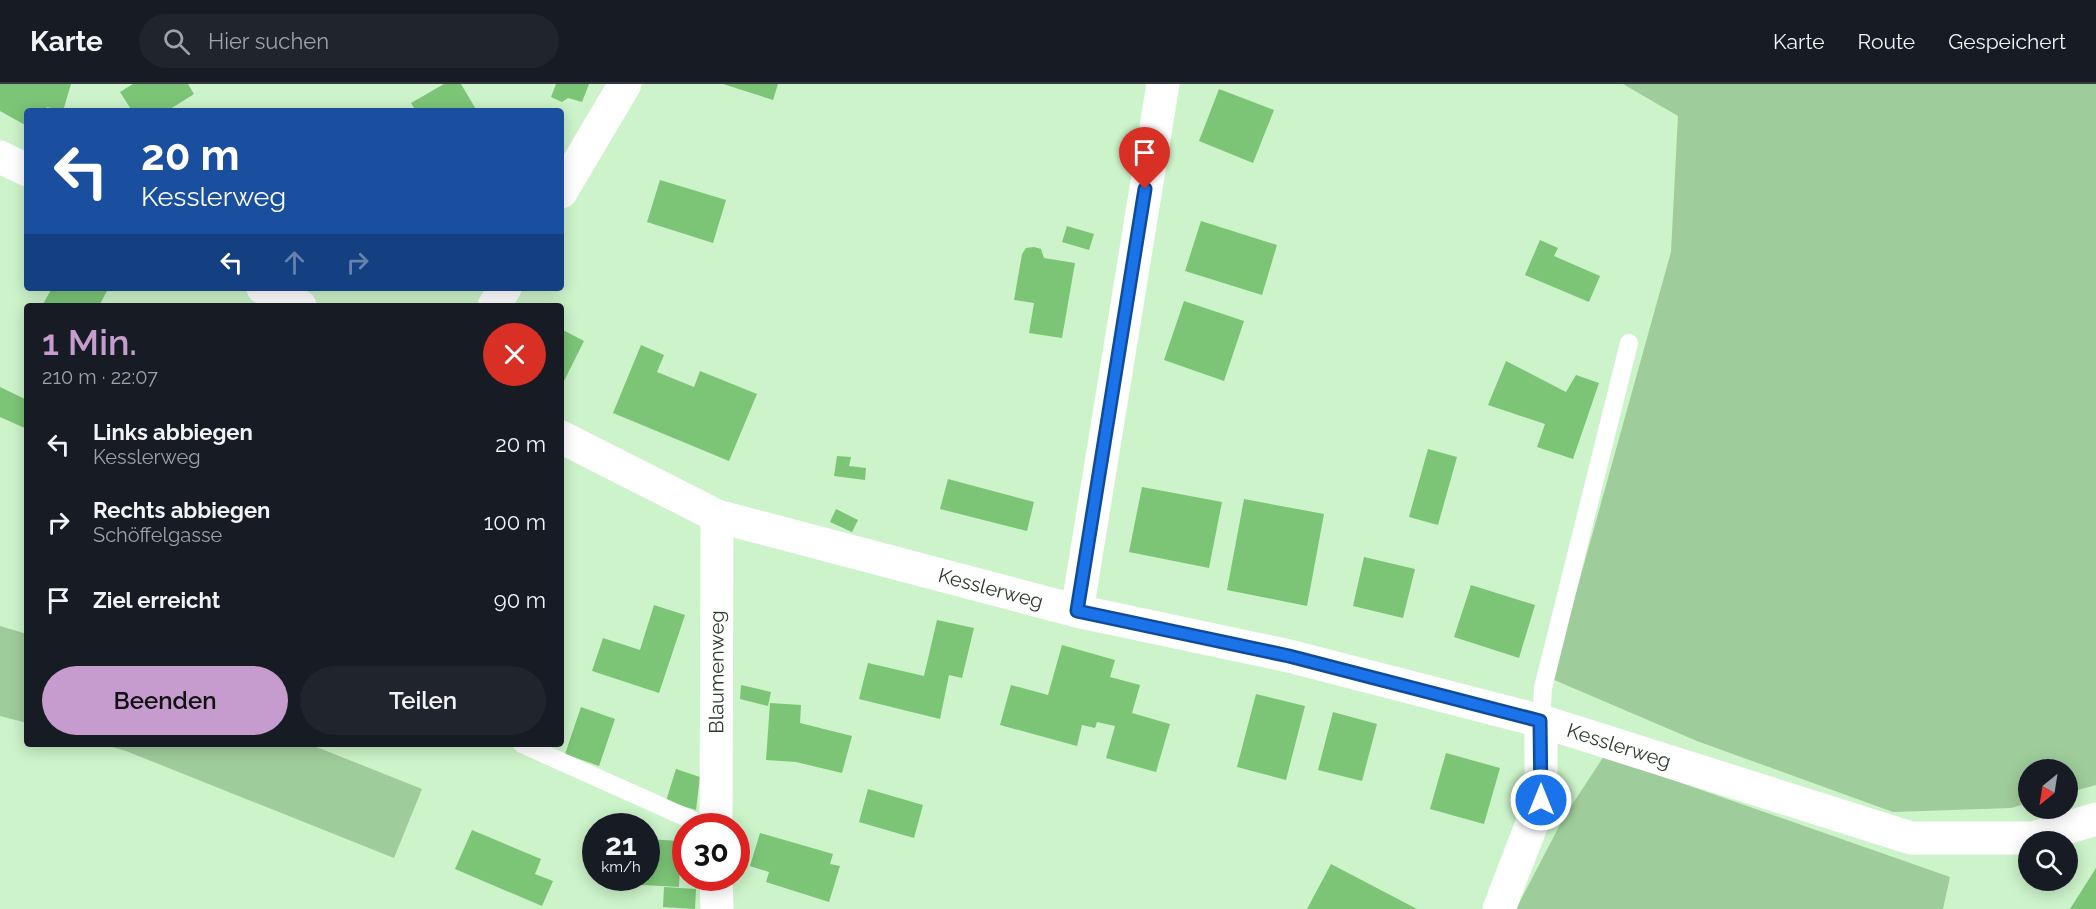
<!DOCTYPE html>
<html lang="de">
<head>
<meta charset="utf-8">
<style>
  :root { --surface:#171b24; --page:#20242c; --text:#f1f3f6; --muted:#9ea1a6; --line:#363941; --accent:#c59ccd }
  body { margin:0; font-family:Raleway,sans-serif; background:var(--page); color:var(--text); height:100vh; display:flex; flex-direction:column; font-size:22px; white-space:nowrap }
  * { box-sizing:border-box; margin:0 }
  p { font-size:20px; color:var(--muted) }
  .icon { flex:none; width:33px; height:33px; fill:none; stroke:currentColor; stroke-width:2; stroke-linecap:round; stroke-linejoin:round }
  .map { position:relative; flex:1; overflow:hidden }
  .drawer { position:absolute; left:24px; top:219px; width:540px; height:444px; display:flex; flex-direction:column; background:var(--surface); border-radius:6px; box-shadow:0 3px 15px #0003 }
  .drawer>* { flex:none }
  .guide { position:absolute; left:24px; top:24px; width:540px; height:183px; border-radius:6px; box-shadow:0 3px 15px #0003; background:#1a4fa0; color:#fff; overflow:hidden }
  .needle { width:39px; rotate:210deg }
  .fabs { position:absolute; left:2018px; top:675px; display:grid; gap:12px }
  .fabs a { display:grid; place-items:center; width:60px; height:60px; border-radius:50%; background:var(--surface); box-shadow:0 3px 15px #0003; font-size:30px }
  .speed { position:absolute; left:582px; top:729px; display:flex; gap:12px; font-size:30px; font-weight:700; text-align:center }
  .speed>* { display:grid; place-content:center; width:78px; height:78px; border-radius:50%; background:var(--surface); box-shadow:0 3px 15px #0003; line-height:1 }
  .speed small { font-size:15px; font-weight:400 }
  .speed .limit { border:9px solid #d22; background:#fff; color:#111 }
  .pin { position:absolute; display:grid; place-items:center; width:51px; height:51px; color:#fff; margin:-62px -26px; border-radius:50% 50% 50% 0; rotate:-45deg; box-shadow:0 0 6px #0007 }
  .pin .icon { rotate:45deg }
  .me { position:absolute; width:66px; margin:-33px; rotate:0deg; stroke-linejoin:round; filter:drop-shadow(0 0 4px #0008) }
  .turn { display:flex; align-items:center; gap:21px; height:126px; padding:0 18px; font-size:27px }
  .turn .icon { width:78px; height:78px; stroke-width:2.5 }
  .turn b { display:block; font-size:42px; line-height:51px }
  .lanes { display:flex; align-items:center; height:57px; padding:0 18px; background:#0003; justify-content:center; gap:30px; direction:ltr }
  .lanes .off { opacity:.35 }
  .round { display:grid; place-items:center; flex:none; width:63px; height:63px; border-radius:32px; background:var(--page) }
  .head { display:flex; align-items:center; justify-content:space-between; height:102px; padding:0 18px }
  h1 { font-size:36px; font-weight:600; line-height:45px; color:var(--accent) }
  .action { display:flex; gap:12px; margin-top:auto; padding:12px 18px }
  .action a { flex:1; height:69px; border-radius:36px; background:var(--accent); color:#111; font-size:24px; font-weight:600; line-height:69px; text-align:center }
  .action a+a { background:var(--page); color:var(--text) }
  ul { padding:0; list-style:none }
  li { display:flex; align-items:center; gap:18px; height:78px; padding:0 18px }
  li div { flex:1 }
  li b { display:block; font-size:22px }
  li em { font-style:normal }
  header { display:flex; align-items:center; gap:36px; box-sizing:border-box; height:84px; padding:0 30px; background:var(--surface); border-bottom:2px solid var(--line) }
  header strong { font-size:28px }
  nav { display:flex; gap:33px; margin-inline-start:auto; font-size:21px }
  .search { width:420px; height:54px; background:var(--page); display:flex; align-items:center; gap:15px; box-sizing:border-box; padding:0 21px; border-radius:33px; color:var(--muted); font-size:22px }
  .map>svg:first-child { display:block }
</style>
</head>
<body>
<header>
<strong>Karte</strong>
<div class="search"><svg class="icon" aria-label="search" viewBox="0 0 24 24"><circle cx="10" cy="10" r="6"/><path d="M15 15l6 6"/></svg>Hier suchen</div>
<nav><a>Karte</a><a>Route</a><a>Gespeichert</a></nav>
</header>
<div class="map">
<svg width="2096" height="825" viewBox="0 0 2096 825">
  <rect width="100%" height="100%" fill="#ccf3c9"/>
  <path fill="#9fcc9b" d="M1623,0H2096V701L2067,709V686H2028V719L2011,724L1893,728L1697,657L1552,595L1671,168L1678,32Z
    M0,542L27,550V639L0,632Z
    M101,660H309L422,705L394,774L126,667Z
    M1604,672L1950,793L1943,825H1516L1564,733Z"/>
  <path fill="#7cc577" d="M0,0H71L63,27L47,23L45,27H27V42L0,27Z
    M133,0H188L194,10L167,27H132L120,8Z
    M444,0H461L477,27H416L411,19Z
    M556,0H589L582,18L568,14L562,18L551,13Z
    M723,0H778L773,16Z
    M1219,5L1274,26L1253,79L1199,57Z
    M660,96L726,116L713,159L647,138Z
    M1201,137L1277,161L1262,211L1185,187Z
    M1067,142L1094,150L1089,166L1062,158Z
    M1540,156L1558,164L1554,172L1600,192L1589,218L1525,191Z
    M1034,163L1041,165L1044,174L1075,179L1062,254L1029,249L1034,219L1014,216L1022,170L1026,164Z
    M52,204H106L108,205L99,222H42Z
    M1184,217L1244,237L1224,297L1164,276Z
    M561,245L584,257L561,303Z
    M641,261L664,271L657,288L694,303L700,287L757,310L729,377L613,329Z
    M1506,277L1566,308L1576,291L1599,299L1573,375L1537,363L1545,340L1488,321Z
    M0,303L27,316V345L0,333Z
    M1428,365L1457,373L1438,441L1409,433Z
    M837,372L851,373L849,382L866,384L865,396L834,392Z
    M948,395L1034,418L1027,447L940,425Z
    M1142,403L1222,418L1209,484L1129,468Z
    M1244,415L1324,430L1307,522L1227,506Z
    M836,425L858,436L852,448L830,438Z
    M1364,473L1415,485L1403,534L1353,522Z
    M1471,501L1535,521L1519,574L1454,553Z
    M654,521L685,531L659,609L592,587L603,554L640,566Z
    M937,536L974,544L962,594L949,591L940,635L859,615L868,579L924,592Z
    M1062,561L1115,576L1110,593L1140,601L1132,629L1170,640L1156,688L1106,674L1115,642L1097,638L1095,644L1082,641L1077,662L1000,641L1011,601L1048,611Z
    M741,601L771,608L768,622L740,615Z
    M1256,610L1305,622L1286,696L1237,683Z
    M770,619L801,621L800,639L852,652L842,689L796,678L766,676Z
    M581,623L615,635L599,682L565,670Z
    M1333,628L1377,640L1362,697L1318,686Z
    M1446,669L1500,684L1484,740L1430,725Z
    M676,685L700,693L696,726L666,717Z
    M868,705L923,721L914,754L859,738Z
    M472,746L541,775L535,790L553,797L542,822L455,785Z
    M760,749L833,770L830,780L840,782L829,818L766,798L769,788L750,782Z
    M646,755L681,757L679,803L625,800V794H646Z
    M1331,780L1417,825H1307Z
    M2096,784V825H2070Z
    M664,803L696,805L695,825L663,823Z"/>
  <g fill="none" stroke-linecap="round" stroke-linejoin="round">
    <path stroke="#fff" stroke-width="18" d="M1541,637L1543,604L1629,259
      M522,660L705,742"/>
    <g stroke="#fff" stroke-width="33">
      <path d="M0,73L27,86"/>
      <path d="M561,108L625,0"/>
      <path d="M263,204L300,222"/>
      <path d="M494,222L505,204"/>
      <path id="s1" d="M561,353L717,432L1077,527L1289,572L1541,637L1911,754H2033L2096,735"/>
      <path d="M1077,527L1163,0"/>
      <path id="s2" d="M716,742L717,432"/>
      <path d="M716,794L717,825"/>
      <path d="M1499,825L1541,716V637"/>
    </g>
  </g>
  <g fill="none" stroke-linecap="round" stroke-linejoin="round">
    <g stroke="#114b97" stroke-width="15">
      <path id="route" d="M1145,105L1077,527L1289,572L1540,637L1541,716"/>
    </g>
    <use href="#route" stroke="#1a73e8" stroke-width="10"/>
  </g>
  <g text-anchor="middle" stroke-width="6" stroke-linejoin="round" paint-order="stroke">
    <g font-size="20" fill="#2b3a2a" stroke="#dffedc">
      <text dy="7" stroke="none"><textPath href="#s1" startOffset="458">Kesslerweg</textPath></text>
      <text dy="7" stroke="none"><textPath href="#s2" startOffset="154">Blaumenweg</textPath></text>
      <text dy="7" stroke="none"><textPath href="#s1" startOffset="1106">Kesslerweg</textPath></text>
    </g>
  </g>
</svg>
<div class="fabs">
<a><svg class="needle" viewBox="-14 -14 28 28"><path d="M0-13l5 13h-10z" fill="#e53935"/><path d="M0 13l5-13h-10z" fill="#9ea1a6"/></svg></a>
<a><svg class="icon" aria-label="search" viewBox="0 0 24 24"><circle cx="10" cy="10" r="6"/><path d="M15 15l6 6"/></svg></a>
</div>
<div class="speed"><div>21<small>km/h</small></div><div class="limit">30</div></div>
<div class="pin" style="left:1145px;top:105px;background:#d93025"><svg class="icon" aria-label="arrive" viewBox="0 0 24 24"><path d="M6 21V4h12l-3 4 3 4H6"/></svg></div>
<svg class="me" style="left:1541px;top:716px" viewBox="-20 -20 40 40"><circle r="17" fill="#1a73e8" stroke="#fff" stroke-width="3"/><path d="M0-11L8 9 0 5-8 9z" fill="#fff"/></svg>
<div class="guide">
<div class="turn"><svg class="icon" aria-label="left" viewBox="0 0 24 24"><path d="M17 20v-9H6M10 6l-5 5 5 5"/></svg><div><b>20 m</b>Kesslerweg</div></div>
<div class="lanes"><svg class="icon" aria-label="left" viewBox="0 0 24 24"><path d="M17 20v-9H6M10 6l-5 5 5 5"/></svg><svg class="icon off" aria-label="ahead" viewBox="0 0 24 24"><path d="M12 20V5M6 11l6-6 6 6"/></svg><svg class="icon off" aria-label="right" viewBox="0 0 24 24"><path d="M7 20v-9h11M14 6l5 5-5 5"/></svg></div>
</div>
<section class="drawer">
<div class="head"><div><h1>1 Min.</h1><p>210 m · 22:07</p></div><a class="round" style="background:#d93025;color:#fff"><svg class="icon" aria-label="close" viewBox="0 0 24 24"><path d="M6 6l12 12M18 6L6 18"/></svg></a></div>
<ul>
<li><svg class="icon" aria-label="left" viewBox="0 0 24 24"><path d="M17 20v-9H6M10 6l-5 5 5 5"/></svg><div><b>Links abbiegen</b><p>Kesslerweg</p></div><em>20 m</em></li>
<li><svg class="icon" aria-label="right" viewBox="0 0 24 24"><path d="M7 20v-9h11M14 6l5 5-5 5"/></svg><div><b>Rechts abbiegen</b><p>Schöffelgasse</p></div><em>100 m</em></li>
<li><svg class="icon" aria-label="arrive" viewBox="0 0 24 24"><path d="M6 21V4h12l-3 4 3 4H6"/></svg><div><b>Ziel erreicht</b></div><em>90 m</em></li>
</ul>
<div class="action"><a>Beenden</a><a>Teilen</a></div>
</section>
</div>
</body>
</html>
